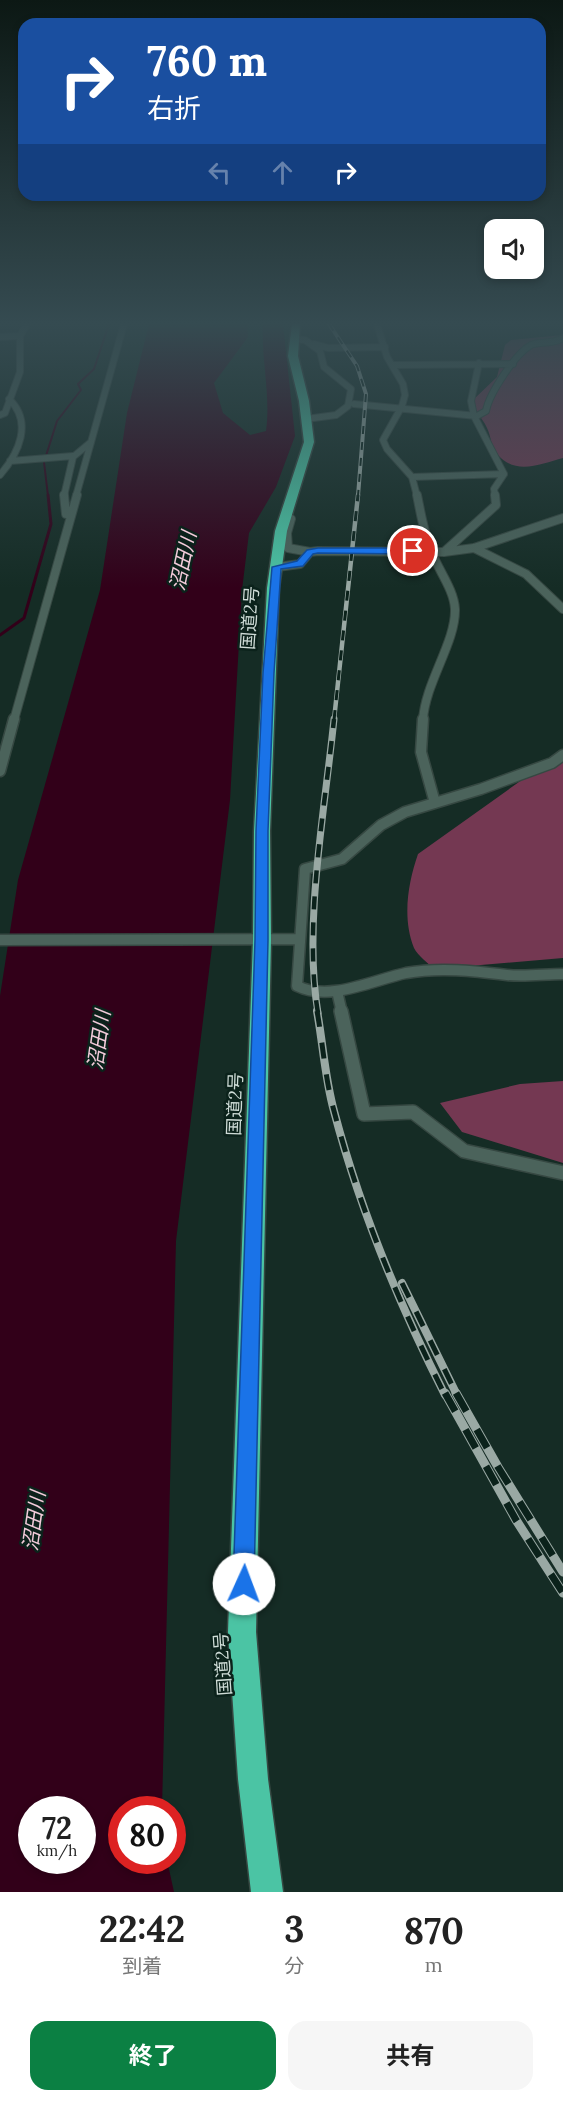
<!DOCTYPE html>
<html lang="ja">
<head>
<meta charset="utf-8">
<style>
  :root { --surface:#fff; --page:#f6f6f6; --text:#222; --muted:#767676; --accent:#0b8043 }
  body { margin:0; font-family:Lora,"Noto Sans JP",serif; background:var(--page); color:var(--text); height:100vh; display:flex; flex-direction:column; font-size:22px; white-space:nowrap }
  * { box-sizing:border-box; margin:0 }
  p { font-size:20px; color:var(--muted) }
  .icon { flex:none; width:33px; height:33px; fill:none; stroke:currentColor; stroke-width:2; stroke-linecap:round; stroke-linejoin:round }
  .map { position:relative; height:1892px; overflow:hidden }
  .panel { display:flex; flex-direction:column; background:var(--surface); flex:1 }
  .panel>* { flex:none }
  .banner { position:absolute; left:18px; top:18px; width:528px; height:183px; border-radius:18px; box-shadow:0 3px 9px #0003; background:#1a4fa0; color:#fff; overflow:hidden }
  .tools { position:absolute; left:484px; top:219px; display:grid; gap:12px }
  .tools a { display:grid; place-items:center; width:60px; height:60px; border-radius:12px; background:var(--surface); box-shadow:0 3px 9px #0003; font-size:30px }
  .speed { position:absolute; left:18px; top:1796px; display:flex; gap:12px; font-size:30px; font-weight:700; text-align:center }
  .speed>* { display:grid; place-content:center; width:78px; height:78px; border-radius:50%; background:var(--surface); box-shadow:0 3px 9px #0003; line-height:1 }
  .speed small { font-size:15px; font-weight:400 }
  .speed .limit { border:9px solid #d22; background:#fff; color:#111 }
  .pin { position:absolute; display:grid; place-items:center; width:51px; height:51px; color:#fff; margin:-26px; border:3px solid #fff; border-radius:50%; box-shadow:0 2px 6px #0007 }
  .me { position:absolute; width:66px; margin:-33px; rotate:2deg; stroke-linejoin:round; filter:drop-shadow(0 0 4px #0008) }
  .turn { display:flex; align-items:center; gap:21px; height:126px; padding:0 30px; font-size:27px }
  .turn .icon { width:78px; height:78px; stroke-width:2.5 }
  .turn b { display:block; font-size:42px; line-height:51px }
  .lanes { display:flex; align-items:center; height:57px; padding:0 30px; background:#0003; justify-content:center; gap:30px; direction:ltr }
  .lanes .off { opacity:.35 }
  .eta { display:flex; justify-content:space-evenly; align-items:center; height:102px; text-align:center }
  .eta b { font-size:36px; font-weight:700; line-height:42px }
  .action { display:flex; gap:12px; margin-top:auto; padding:12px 30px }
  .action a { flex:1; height:69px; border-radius:18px; background:var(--accent); color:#fff; font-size:24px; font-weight:700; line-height:69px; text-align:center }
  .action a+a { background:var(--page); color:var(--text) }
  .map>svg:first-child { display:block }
</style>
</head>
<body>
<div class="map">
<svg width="563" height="1892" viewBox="0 0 563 1892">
  <rect width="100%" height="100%" fill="#152c25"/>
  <path fill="#743852" d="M563,335V458C541,464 515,476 497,454C491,448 491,435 487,428C482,416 473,412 474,399L497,377L505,345L511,340Z
    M563,757V958L434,969C428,963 418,956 414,948C402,918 408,883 418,854L540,767Z
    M563,1081V1163L462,1132L440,1103L520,1084Z"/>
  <path fill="#320019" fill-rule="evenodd" d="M149,324H247L248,337L214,383L223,413L250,435L266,431C271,395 261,360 263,324H283L295,436L276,487L249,533L242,590L230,800L176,1241L162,1809H122V1860H167L174,1892H0V996L18,880L100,590L127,413ZM32,1809H82V1860H32Z"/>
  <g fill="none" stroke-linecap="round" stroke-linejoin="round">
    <path stroke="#320019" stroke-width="2" d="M48,496L44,462L57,421L81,390L78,384L94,369L109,324"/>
    <path stroke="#320019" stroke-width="3" d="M0,635L24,618L51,524L48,495"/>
    <g stroke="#364842" stroke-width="8">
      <path id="street-far3" d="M377,324L387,357L403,384L405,395L402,406L383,440L387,449L412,477L417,496
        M0,337L19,336
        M293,339L305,340L320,351L324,367L351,389L348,406L336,415L306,419
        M314,344L328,348L385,347
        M479,363L471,401L474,416L504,474L494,489L495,496
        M393,365L513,364
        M354,404L477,416L486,411C489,394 515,354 531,345C539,341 551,345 563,338
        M0,415L5,413L20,372V336L27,324
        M10,461L73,456
        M0,475C19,453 33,422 9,399
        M412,477L504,474
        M64,496L73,457L91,442
        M76,496L124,324"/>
    </g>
    <g stroke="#364842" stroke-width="10">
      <path id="street-far2" d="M64,495L66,514H71
        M417,495C421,514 424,535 432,553C439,571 454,590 455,609C456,642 425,683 423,720
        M286,518L291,519L287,533L288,548L310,552
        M474,548L526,574L563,609
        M444,552L496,505L495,495
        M277,567L300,564L310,552L318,551L444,552L474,548L563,518
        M14,720L77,495"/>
    </g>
    <g stroke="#364842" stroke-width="13">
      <path id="street-far1" d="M423,719L421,752L435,803
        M563,755L552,763L481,789L405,812L381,825L342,859L305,869L297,986C330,1002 373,980 406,973C440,967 474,971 507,975C525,977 545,974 563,974
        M0,771L14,719
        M0,940L299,939
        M337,991L342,1013"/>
    </g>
    <g stroke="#364842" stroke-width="16">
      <path id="street" d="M341,1011L364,1114L413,1112L464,1151L563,1173"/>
    </g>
    <g stroke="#364842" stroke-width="3">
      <path id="highway" d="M292,324H300L298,356L309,401L314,442L287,531L279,588L270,831L271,940L256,1632L268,1779L283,1892H251L238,1779L228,1632L253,940L254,831L267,588L275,531L304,442L299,401L288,356Z"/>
    </g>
    <use href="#street-far3" stroke="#4b635b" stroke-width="6"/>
    <use href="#street-far2" stroke="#4b635b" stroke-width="8"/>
    <use href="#street-far1" stroke="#4b635b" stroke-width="10"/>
    <use href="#street" stroke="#4b635b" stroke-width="13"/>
    <use href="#highway" fill="#4bc4a4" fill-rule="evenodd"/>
    <g stroke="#9aa9a4" stroke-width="4">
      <path id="rail-far4" d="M329,324L357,366L366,394L358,496"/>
    </g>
    <g stroke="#9aa9a4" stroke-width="4.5">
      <path id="rail-far3" d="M334,720L358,495"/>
    </g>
    <g stroke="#9aa9a4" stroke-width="7">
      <path id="rail-far2" d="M318,1013C303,925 325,809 334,719"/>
    </g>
    <g stroke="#9aa9a4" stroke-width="8">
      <path id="rail-far1" d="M317,1011C323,1044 325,1079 334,1111C360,1210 399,1304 445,1395
        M402,1283L457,1395"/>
    </g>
    <g stroke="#9aa9a4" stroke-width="9">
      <path id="rail" d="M445,1393L516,1520L563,1593
        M456,1393L498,1467L563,1572"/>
    </g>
    <use href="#rail-far4" stroke="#0b221b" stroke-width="2" stroke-dasharray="8" stroke-linecap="butt"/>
    <use href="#rail-far3" stroke="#0b221b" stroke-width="3" stroke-dasharray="10" stroke-linecap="butt"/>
    <use href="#rail-far2" stroke="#0b221b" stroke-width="4.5" stroke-dasharray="13" stroke-linecap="butt"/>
    <use href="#rail-far1" stroke="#0b221b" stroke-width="5" stroke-dasharray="16" stroke-linecap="butt"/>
    <use href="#rail" stroke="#0b221b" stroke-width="7" stroke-dasharray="21" stroke-linecap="butt"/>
  </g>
  <linearGradient id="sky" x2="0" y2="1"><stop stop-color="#0c1814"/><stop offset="0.55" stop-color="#354b51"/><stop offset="1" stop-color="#354b51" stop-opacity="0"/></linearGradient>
  <rect width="563" height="588" fill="url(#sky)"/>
  <path fill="#1a73e8" stroke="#114b97" stroke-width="1.5" d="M318,548H413L417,551L413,554L318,553L313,554L303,566L281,569L274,673L268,831V940L254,1584L251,1591L244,1594L236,1591L233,1584L255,940L256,831L263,673L272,567L297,561L307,550Z"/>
  <g text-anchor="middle" stroke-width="5" stroke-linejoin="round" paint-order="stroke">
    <g font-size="18" fill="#cedbd6" stroke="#0b221b">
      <text transform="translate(250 618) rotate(-86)" y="6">国道2号</text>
      <text transform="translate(235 1104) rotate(-88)" y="6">国道2号</text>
      <text transform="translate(223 1664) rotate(-94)" y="6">国道2号</text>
    </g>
    <g font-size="20" font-style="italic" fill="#f3cbda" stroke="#0b221b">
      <text transform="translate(183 561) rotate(-78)" y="7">沼田川</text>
      <text transform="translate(99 1040) rotate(-82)" y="7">沼田川</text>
      <text transform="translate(34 1521) rotate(-82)" y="7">沼田川</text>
    </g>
  </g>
</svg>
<div class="tools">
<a><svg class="icon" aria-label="sound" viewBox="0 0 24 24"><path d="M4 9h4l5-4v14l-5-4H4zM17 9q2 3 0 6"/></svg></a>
</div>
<div class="speed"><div>72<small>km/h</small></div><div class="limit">80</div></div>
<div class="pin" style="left:413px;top:551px;background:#d93025"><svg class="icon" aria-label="arrive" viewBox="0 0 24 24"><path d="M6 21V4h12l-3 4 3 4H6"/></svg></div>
<svg class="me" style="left:244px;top:1584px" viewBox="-20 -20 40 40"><circle r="19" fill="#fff"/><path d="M0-13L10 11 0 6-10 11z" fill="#1a73e8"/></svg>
<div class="banner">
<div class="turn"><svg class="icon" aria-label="right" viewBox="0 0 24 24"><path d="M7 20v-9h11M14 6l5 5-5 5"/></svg><div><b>760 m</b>右折</div></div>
<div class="lanes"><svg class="icon off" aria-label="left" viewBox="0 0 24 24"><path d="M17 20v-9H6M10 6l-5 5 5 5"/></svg><svg class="icon off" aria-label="ahead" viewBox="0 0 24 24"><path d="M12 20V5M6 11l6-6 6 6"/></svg><svg class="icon" aria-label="right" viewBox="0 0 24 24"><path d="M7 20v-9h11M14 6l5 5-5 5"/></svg></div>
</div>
</div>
<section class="panel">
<div class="eta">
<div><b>22:42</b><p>到着</p></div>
<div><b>3</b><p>分</p></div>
<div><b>870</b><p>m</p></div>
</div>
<div class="action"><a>終了</a><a>共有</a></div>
</section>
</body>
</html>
